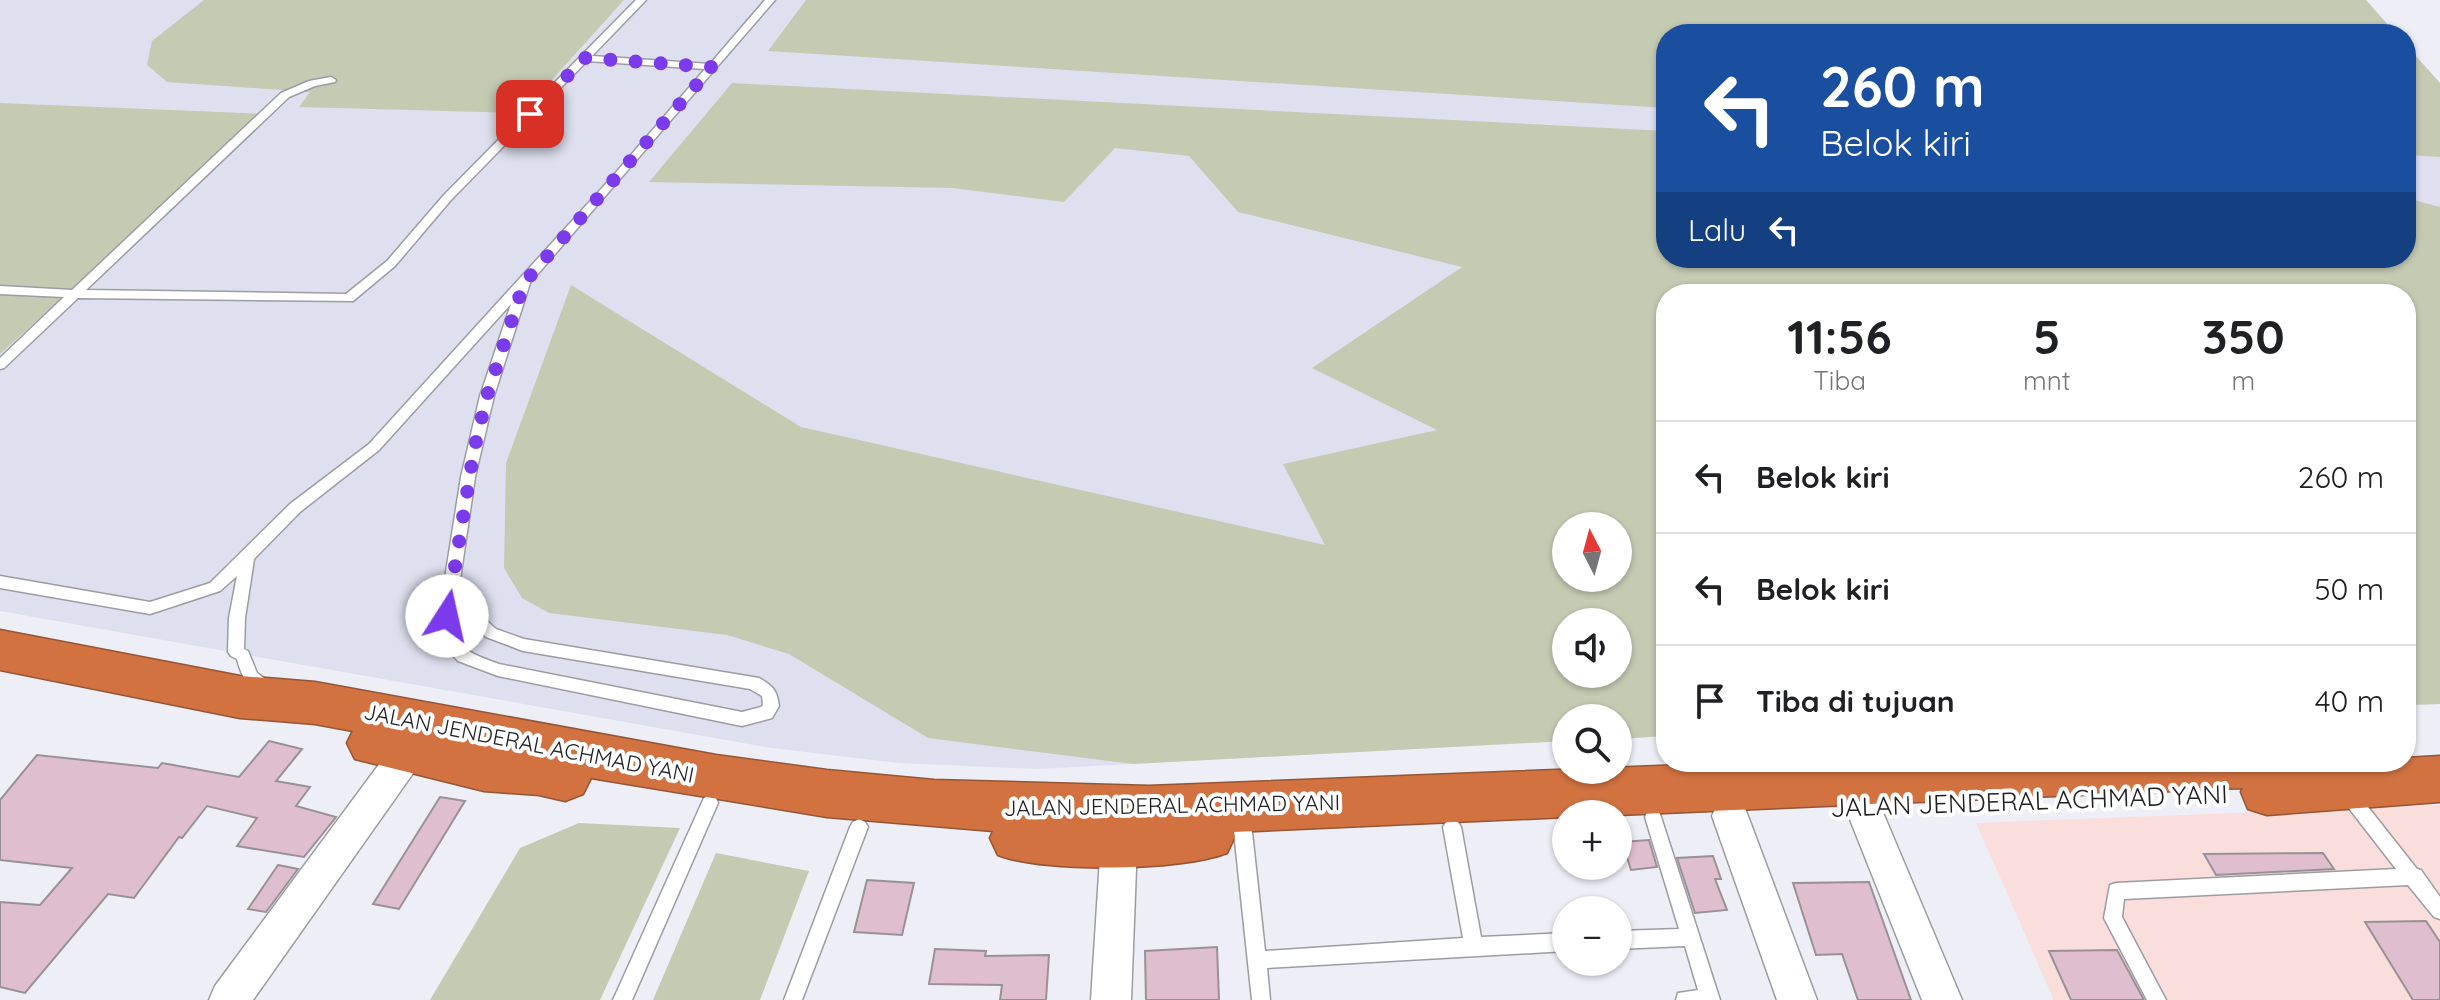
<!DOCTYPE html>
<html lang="id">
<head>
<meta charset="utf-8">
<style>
  :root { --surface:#fff; --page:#f2f2f2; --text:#202124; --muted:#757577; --line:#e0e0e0 }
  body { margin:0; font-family:Quicksand,sans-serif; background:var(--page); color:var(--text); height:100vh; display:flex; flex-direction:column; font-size:30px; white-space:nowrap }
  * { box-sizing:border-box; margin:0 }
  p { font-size:26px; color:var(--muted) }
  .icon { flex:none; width:44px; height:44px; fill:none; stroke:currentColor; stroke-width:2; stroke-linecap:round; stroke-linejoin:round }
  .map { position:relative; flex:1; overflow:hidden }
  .details { position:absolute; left:1656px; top:284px; width:760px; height:488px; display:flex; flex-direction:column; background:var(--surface); border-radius:32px; box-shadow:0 2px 6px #0004 }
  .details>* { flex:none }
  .hud { position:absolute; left:1656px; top:24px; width:760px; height:244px; border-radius:32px; box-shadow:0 2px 6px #0004; background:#1a4fa0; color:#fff; overflow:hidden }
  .needle { width:52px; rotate:354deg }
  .tools { position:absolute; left:1552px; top:512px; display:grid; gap:16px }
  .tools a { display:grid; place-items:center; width:80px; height:80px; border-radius:50%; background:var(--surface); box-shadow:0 2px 6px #0004; font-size:40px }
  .pin { position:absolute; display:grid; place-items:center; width:68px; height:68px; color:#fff; margin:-34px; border-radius:16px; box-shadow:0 4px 12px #0006 }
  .me { position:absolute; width:88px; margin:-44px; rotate:10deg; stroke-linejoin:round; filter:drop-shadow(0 0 6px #0008) }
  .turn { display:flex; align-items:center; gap:28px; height:168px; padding:0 32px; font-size:36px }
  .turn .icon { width:104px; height:104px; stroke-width:2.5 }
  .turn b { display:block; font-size:56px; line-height:68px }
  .then { display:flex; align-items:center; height:76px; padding:0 32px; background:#0003; gap:16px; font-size:30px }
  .eta { display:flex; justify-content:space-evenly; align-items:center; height:136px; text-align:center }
  .eta b { font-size:48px; font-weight:700; line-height:56px }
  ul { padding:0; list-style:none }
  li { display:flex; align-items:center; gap:24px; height:112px; padding:0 32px; border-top:2px solid var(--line) }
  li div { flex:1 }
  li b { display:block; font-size:30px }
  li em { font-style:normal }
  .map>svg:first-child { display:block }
</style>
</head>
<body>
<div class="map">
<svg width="2440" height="1000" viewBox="0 0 2440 1000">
  <rect width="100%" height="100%" fill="#edeef6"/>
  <path fill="#dee0ef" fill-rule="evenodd" d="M0,0H2366L2396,34H1666V258H2406V45L2440,83V704L2406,705V294H1666V736L1618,739V718H1566V741L1037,769L899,763L771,748L0,611ZM1566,526H1618V578H1566ZM1566,622H1618V674H1566Z"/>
  <path fill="#f9dedc" d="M2440,805V1000H2054L1976,823Z"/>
  <path fill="#c5cab3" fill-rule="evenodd" d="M204,0H624L522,113L299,107L310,92L167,82L147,65L152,41Z
    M806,0H2366L2396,34H1666V108L768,51Z
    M2406,45L2440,83V157L2406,155Z
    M732,83L1666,131V258H2406V198L2440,207V704L2406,705V294H1666V736L1618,739V718H1566V741L1133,764L928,738L789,654L727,635L549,613L522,598L504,568L506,463L571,285L801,427L1325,545L1283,464L1437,430L1312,368L1462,267L1238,212L1189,156L1115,148L1064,202L952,188L649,182ZM1618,526V578H1566V526ZM1618,622V674H1566V622Z
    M0,103L266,114L0,354Z
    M579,823L680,828L600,1000H430L520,848Z
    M716,853L809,871L760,1000H653Z"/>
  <path fill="#dfbfcf" stroke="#999195" stroke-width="2" d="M269,741L302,749L276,781L310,787L296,806L336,817L304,857L237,846L257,818L207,806L182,838L179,837L134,898L108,894L25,993L0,987V902L40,905L72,868L0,860V800L37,755L158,768L162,763L239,777Z
    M440,797L465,801L399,909L373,904Z
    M1649,840L1657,867L1631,870L1622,842Z
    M2323,853L2334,869L2216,875L2204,854Z
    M1713,856L1721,879H1715L1727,910L1695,913L1677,858Z
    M278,865L298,869L266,912L248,909Z
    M867,880L914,883L902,935L854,932Z
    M1869,882L1911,1000H1858L1842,954L1816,955L1793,883Z
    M2426,921L2440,942V1000H2413L2365,922Z
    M1217,947L1219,1000H1146L1145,951Z
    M935,949L986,951L985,956L1049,955L1046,1000H1000L1002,985L929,984Z
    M2117,950L2144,1000H2071L2049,951Z"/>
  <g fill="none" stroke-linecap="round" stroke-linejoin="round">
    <g stroke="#9c9ca3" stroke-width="3">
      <path id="lane" d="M636,0H646L592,56L710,64L765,0H775L530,283L494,396L475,477L460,580L477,612L496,629L524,639L759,678C773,686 777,690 779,706L772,718L742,726L498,676L458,661L445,647L439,616L461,477L480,396L511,304L379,450L300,512L254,559L245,618L244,649L248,651L257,673L271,683L273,688L271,693C250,698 241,675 237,659L231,656L228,652L229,618L237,576L220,591L150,614L0,588V576L150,602L210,583L290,504L369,444L612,177L705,69L587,61L451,200L395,266L353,301L78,298L4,368L0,369V358L64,297L0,294V286L72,290L281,93L309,81L331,77L336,80L335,82L315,86L289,97L86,290L346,294L387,261L443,196ZM457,602L467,620L486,637L523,651L750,689L762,696L763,705L761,707L742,712L499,664C461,650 450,646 457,602Z
        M2347,786L2353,788L2417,869L2421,870L2440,897V919L2434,917L2408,885L2124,899L2122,917L2166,1000H2147L2104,918L2110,885L2116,883L2396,869L2341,798L2339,793L2341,788Z
        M710,795L716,798L718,803L632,1000H613L704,798Z
        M1653,809L1659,812L1661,817L1720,1000H1676L1678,993L1698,990L1685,946L1618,949V931L1679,929L1645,817L1647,812Z
        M859,819L865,822L868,827L802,1000H784L850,827L853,822Z
        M1452,819L1458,822L1461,827L1481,937L1566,933V951L1267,968L1270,1000H1252L1234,832L1237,826L1243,824L1249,826L1252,832L1265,951L1463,938L1443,827L1446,822Z"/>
    </g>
    <g stroke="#9c9ca3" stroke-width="3">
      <path id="street" d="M409,736L421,740L427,751L421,762L253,1000H209L215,986L397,740Z
        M1863,791L1876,796L1962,1000H1922L1845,807L1850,796Z
        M1730,800L1743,804L1748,816L1817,1000H1777L1712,816L1717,804Z
        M1119,825L1132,830L1137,842L1131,1000H1091L1101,842L1106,830Z"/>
    </g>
    <g stroke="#945637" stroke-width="3">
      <path id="highway" d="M0,630L240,676L315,682L716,755L827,770L934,780L1149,786L1762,762L2334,764L2406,762V758L2440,756V802L2267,815L2248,809L2241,792L2243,788L1618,815L1566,814V817L1233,832L1235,836L1227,853C1180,871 1045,873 998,855L990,838L993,831L827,817L591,778L583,794L565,801L539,795L484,791L355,759L347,743L353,731L315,724L240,718L0,670Z"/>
    </g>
    <use href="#lane" fill="#fff" fill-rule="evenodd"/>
    <use href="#street" fill="#fff" fill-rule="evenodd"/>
    <use href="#highway" fill="#d27241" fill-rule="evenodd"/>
  </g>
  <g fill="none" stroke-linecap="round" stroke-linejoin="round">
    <path stroke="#7c3aed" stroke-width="14" stroke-dasharray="0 25.2" d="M447,616L474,450L487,396L524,283L712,67L585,58L530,114"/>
  </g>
  <g text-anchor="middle" stroke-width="8" stroke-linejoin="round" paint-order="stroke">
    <g font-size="22" fill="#212124" stroke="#fff">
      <text transform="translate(529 743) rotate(11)" y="8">JALAN JENDERAL ACHMAD YANI</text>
      <text transform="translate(1172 805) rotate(-1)" y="8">JALAN JENDERAL ACHMAD YANI</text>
    </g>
    <g font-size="26" fill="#212124" stroke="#fff">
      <text transform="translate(2029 801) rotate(-2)" y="9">JALAN JENDERAL ACHMAD YANI</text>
    </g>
  </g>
</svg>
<div class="tools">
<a><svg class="needle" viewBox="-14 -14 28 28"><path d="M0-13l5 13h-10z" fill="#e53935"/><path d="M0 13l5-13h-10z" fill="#757577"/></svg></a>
<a><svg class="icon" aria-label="sound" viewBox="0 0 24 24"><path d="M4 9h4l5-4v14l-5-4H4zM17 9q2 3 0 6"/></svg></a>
<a><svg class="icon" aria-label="search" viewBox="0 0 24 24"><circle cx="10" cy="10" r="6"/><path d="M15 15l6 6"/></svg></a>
<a>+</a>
<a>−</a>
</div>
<div class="pin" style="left:530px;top:114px;background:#d93025"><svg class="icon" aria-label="arrive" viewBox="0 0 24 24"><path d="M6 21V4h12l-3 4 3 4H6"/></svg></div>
<svg class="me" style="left:447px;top:616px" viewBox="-20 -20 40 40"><circle r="19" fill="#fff"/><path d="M0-13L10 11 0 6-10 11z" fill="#7c3aed"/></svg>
<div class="hud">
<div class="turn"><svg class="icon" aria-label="left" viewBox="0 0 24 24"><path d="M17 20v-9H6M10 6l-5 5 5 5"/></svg><div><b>260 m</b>Belok kiri</div></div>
<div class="then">Lalu<svg class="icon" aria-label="left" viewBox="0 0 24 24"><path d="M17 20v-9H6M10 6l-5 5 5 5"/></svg></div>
</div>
<section class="details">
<div class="eta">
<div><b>11:56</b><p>Tiba</p></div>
<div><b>5</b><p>mnt</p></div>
<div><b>350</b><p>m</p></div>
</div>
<ul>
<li><svg class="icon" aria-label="left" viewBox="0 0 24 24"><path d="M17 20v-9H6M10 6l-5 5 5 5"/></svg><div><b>Belok kiri</b></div><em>260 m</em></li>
<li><svg class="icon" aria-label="left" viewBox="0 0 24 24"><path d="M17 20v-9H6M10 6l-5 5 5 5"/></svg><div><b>Belok kiri</b></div><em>50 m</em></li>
<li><svg class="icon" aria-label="arrive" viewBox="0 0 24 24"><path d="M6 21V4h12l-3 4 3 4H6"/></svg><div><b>Tiba di tujuan</b></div><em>40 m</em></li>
</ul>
</section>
</div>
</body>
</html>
